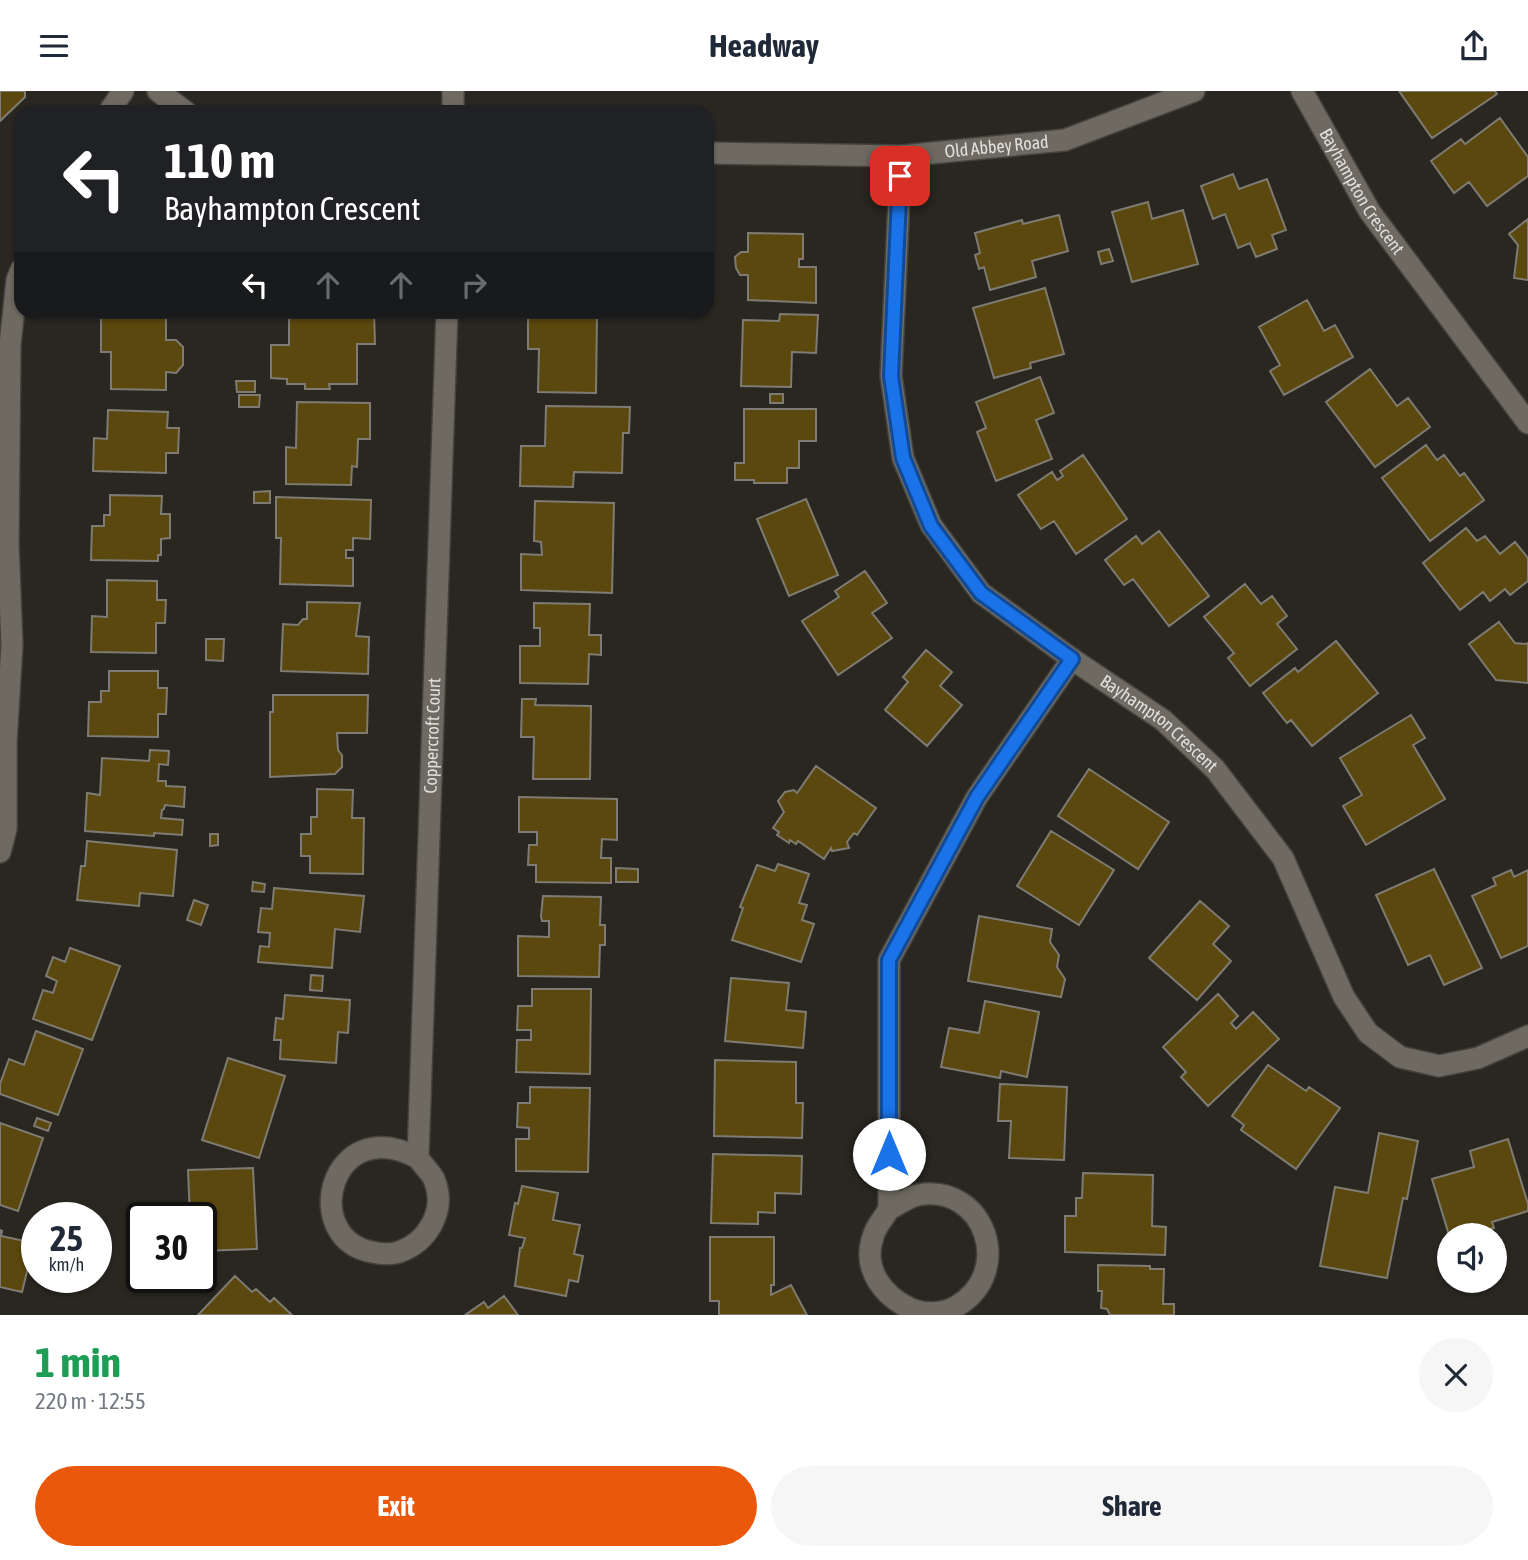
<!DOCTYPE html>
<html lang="en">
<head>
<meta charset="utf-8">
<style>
  :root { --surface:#fff; --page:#f6f6f7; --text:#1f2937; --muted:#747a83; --accent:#ea580c }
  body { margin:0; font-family:"Asap Condensed",sans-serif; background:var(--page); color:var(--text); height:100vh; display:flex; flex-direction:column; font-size:26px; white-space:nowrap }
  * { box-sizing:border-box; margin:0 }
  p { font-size:23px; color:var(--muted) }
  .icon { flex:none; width:38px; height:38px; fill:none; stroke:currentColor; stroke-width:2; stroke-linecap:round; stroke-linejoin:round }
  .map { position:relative; height:1224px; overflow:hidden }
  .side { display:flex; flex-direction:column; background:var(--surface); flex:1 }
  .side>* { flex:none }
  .banner { position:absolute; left:14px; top:14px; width:700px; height:214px; border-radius:21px; box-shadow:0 2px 5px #0004; background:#202124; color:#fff; overflow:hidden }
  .tools { position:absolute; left:1437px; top:1132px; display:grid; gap:14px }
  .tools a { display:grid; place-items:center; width:70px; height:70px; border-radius:50%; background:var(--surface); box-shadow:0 2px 5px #0004; font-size:35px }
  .speed { position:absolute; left:21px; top:1111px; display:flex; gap:14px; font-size:35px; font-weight:700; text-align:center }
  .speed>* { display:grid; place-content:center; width:91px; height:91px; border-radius:50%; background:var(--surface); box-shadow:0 2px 5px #0004; line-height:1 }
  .speed small { font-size:18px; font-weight:400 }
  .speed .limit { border:4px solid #111; border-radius:10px; background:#fff; color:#111 }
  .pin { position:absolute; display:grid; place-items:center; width:60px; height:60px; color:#fff; margin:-30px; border-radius:14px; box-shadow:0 4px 10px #0006 }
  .me { position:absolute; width:77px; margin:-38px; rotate:0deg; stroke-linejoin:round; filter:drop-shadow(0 0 5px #0008) }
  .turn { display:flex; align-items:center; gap:24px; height:147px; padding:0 35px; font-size:32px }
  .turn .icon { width:91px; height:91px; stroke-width:2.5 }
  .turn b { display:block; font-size:49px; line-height:60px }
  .lanes { display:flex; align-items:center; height:66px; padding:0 35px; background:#0003; justify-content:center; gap:35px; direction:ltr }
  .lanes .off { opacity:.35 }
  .round { display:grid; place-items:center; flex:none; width:74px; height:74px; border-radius:37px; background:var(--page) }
  .headline { display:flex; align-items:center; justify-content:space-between; height:119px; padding:0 35px }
  h1 { font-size:42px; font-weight:700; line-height:52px; color:#1e9e55 }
  .primary-button { display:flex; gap:14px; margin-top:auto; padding:14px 35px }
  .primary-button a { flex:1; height:80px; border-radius:42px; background:var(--accent); color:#fff; font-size:28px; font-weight:700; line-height:80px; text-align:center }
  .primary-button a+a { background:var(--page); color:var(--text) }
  header { display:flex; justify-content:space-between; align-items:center; height:91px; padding:0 35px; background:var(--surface); font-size:32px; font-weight:700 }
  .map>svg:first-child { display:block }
</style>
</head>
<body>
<header><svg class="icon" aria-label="menu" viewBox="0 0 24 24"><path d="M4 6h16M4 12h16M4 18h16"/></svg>Headway<svg class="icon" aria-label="share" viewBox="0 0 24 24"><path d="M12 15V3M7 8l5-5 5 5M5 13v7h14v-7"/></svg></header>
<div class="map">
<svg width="1528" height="1224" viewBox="0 0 1528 1224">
  <rect width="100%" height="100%" fill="#2a2721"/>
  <path fill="#5b480e" stroke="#7e7b73" stroke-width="2" d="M0,0H25V6L0,30Z
    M1399,0H1495L1497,3L1432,47Z
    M1500,27L1528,66V85L1487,115L1469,91L1454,102L1431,70L1461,48L1465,53Z
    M1233,83L1239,98L1267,88L1286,139L1272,144L1277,158L1256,166L1250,152L1238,157L1225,123L1213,128L1201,95Z
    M1148,111L1152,128L1183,119L1198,173L1132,191L1112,121Z
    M1059,124L1068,160L1032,170L1036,186L990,199L984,176L979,178L975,164L980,162L975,142L1022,129L1023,133Z
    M1528,128V189L1514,187L1518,154L1509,143Z
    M748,142L803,143V168H799V176H816V212L748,209V184H740L736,177L735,166L741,161H748Z
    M1109,158L1113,170L1101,173L1098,161Z
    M1045,197L1064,263L1030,272L1031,277L994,287L973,217Z
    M1307,209L1324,240L1335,234L1353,266L1284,304L1270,280L1280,274L1259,236Z
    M289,220H374L375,253H357V293H329L330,298H305V293H287V288L271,287V254H289Z
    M528,220L597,221L596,302L538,301L539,258H528Z
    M780,223L818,224L816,262L792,261L791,296L741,295L743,229L779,230Z
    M101,224H166V249H176L183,256V274L176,282L166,281V299L111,298V261H101Z
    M1370,278L1397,315L1408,307L1430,336L1375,376L1326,311Z
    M1040,286L1054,322L1036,329L1052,368L996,390L977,341L986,337L976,311Z
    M236,290H255V301H237Z
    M770,303H783V312H770Z
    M239,304H260L259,316H239Z
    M297,311L370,312V348H358L357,376L352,375L351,394L286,393V356L296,357Z
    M546,315L630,316L629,342H623L622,382L574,381L573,396L520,395L521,355H545Z
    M744,318H816V350H799V377H787V392H754V389H735V372H744Z
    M108,319L168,321L167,337H179L178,362H166V382L93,380L94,347L107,348Z
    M1426,354L1437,369L1444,364L1460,385L1464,382L1484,409L1430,450L1382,387Z
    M1083,364L1127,428L1076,463L1054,430L1041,438L1018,404L1052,381L1057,389L1063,385L1060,380Z
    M270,400V412H254V401Z
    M110,404L162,405L161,423H170V447L161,448V464H158V470L91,469L92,435H104V424H110Z
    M276,406L371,409L370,448L353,447V459H346V467H353V495L280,493L281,447H276Z
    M806,408L838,484L789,505L757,428Z
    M535,410L614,412L612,502L521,499V463L542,464L541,451L534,450Z
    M1466,437L1477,450L1485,445L1500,463L1515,451L1528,467V490L1510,504L1505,498L1490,510L1483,501L1460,519L1423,472Z
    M1159,440L1209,505L1169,535L1133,488L1124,494L1105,469L1136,445L1142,453Z
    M865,480L887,512L872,522L892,547L838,584L802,530L839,506L835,500Z
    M107,489L157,490V509H166L165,532H156V562L91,561L92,525L107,526Z
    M1245,493L1261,513L1272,505L1287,525L1277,533L1297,558L1250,595L1228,567L1234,562L1204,526Z
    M307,511L360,512L356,545L369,546L368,583L281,580L283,533L298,534L303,528H307Z
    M534,512L590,513L589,544H601V564L589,563L588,593L520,592V555H540V537H534Z
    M1499,531L1515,552L1525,553L1528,552V592L1496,589L1469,553Z
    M206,548H224L223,570L206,569Z
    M1336,550L1378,602L1312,655L1291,629L1287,632L1263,602L1295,577L1298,581Z
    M926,559L952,581L940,595L962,614L927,655L885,619L908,591L903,586Z
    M109,580H158V597H167L166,623H158V646L88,645L89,611H101V600H109Z
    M273,604H368L367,642H337L338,659L342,664V676L335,683L270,686V621H273Z
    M522,608H536L535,614L591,615L590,688H533L534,646H521Z
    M1411,624L1425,647L1413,654L1445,708L1366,754L1343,715L1362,704L1340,667Z
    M150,659L169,660L168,674L159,673L158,690H166V695L185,696L184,716L165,714L164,718L162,719L161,727L183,729L182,744L154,742V745L85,740L87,702L100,704L102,667L149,670Z
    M816,675L876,717L857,744L854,742L847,751L849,757L832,760L831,757L824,768L798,750L796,753L790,749L789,752L777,744L779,741L773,737L784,721L778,710L785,701L794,699L797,702Z
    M1089,678L1169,731L1138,778L1058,725Z
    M317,698L353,699L352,727H364L363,783L310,782V765H301V743H311V726H317Z
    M519,706L617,708V749L602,748L601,767H611V792L536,791V774H528L529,754H537V741H519Z
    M1051,740L1114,779L1079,834L1017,795Z
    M210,743H218V754L210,755Z
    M87,750L177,759L173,805L140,802L139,815L77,809L81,775H85Z
    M778,773L809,783L799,812L807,814L802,829L814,833L801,871L732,849L743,817L740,816L757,774L775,780Z
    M616,777L638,778V791H616Z
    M1434,778L1482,877L1444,894L1430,864L1408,874L1376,804Z
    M1511,779L1514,786L1528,779V855L1501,867L1472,805L1496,794L1493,787Z
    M253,791L265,793L264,801L252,800Z
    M274,797L364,805L360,841L335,838L332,877L258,871L260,855L269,856L270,842L258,841L261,817L272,818Z
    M543,805L601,806L600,834H605V854H600L599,886L518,885V845L549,846V830H542L541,825Z
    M194,809L208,814L201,834L187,829Z
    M1200,810L1229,835L1213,853L1231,870L1197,909L1149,867Z
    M979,825L1052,838L1050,851L1059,864L1057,876L1065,888L1061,906L968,890Z
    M70,857L120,875L92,949L33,928L43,899L53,902L57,890L46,885L53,866L65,871Z
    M311,884L323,885L322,900L310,899Z
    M731,887L789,892L786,919L806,921L803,957L725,950Z
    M532,898H591L590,983L516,981L517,949H531V939H517L518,915H532Z
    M1218,903L1238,925L1231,932L1236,938L1253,921L1279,948L1208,1015L1181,986L1186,981L1163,956Z
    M285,904L350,909L348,942L338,941L336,972L280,968L281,949H274L276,927L283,928Z
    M985,910L1039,921L1027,986L1001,980L1000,987L941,976L949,937L979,942Z
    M36,940L83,958L58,1024L0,1003V993L9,968L24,974Z
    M228,967L285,985L259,1067L202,1049Z
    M715,969L796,971V1012H803L802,1047L714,1045Z
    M1268,974L1306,1000L1309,996L1340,1017L1296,1078L1241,1039L1244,1034L1232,1025Z
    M1000,993L1067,996L1064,1069L1009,1067L1011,1030H998Z
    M530,996L590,997L588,1081L516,1080V1048H529V1037L517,1036L518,1012H530Z
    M37,1027L51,1032L48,1040L34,1035Z
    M0,1032L43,1047L18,1120L0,1114Z
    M1379,1042L1418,1050L1407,1108L1403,1107L1387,1187L1320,1175L1335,1096L1368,1102Z
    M1508,1048L1528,1113V1120L1492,1131L1494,1137L1468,1144H1449L1432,1088L1474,1076L1470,1060Z
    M713,1063L802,1065L801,1103L775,1102V1122L758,1121V1133L711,1132Z
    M253,1077L257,1158L201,1160V1127H190L188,1079Z
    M1083,1082L1153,1084L1152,1135L1166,1136L1165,1164L1065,1161V1125H1076V1107H1082Z
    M522,1095L558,1102L553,1129L580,1134L574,1163L583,1165L578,1191L569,1189L566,1205L515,1195L520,1157H522L525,1147L509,1144L515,1112L518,1113Z
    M0,1139L2,1140L1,1145L34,1152L22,1201L0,1196Z
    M710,1146H774V1194H771V1204L791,1194L807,1224H719V1210H710Z
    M1098,1174L1150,1175V1178H1164L1163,1213H1174V1224H1110L1107,1218L1101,1217L1102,1200H1098Z
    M235,1185L252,1201L256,1198L270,1211L274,1207L292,1224H198Z
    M504,1205L518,1224H465L484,1211L488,1217Z"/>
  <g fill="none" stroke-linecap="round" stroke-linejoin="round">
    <g stroke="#44423c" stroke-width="24">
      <g id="minor">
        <path d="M158,0L186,21"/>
        <path id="s1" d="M1302,0L1370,121L1528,332"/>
        <path d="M109,21L123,0"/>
        <path d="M453,21V0"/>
        <path id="s2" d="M707,62L901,65L1065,49L1194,0"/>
        <path id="s3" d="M901,65L891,285L903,367L931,434L981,502L1072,568L1163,629L1215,678L1283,767L1344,906L1368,942L1400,966L1439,975L1478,967L1528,945"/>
        <path d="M0,761L6,738V651L12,554L8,453L10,254L17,189L21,179"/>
        <path id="s4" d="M418,1067C330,1020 299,1147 372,1161C381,1163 390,1164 399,1161C428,1151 447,1119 434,1088C430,1081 423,1074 418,1067L447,220"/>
        <path d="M889,1118C898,1114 908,1106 918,1104C985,1092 1015,1181 957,1215C943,1223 925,1224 911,1218C883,1205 862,1178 873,1146C875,1136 884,1127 889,1118V869L977,706L1072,568"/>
      </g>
    </g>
    <use href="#minor" stroke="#6e6a62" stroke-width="21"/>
  </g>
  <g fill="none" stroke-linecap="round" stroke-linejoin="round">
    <g stroke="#114b97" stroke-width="18">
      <path id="route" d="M889,1063V869L977,706L1072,568L981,502L931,435L903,367L891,285L900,85"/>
    </g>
    <use href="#route" stroke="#1a73e8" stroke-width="12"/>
  </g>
  <g text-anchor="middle" stroke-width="5" stroke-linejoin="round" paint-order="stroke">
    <g font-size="18" fill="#e1dfdb" stroke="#211e17">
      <text dy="6" stroke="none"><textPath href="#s2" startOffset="290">Old Abbey Road</textPath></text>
      <text dy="6" stroke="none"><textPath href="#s1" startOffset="117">Bayhampton Crescent</textPath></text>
      <text dy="6" stroke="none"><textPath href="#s3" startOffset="681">Bayhampton Crescent</textPath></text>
      <text dy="6" stroke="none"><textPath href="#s4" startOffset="758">Coppercroft Court</textPath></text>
    </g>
  </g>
</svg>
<div class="tools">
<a><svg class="icon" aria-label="sound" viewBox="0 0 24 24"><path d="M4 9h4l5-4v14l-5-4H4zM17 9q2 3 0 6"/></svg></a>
</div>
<div class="speed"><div>25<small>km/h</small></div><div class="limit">30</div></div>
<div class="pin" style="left:900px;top:85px;background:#d93025"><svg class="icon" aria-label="arrive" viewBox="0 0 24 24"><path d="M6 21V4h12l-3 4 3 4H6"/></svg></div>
<svg class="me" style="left:889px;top:1063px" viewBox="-20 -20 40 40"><circle r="19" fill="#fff"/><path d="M0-13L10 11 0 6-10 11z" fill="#1a73e8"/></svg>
<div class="banner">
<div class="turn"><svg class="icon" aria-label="left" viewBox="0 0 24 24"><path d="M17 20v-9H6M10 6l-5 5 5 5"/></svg><div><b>110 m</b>Bayhampton Crescent</div></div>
<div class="lanes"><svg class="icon" aria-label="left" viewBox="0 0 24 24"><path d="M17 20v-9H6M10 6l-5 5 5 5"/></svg><svg class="icon off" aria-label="ahead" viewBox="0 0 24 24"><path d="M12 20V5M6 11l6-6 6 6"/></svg><svg class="icon off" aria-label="ahead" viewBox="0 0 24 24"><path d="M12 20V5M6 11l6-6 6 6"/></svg><svg class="icon off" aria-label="right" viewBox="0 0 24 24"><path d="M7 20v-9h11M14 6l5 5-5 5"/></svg></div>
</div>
</div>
<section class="side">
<div class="headline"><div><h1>1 min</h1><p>220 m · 12:55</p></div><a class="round"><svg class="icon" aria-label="close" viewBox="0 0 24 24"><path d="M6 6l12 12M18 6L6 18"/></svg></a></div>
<div class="primary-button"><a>Exit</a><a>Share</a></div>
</section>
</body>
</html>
